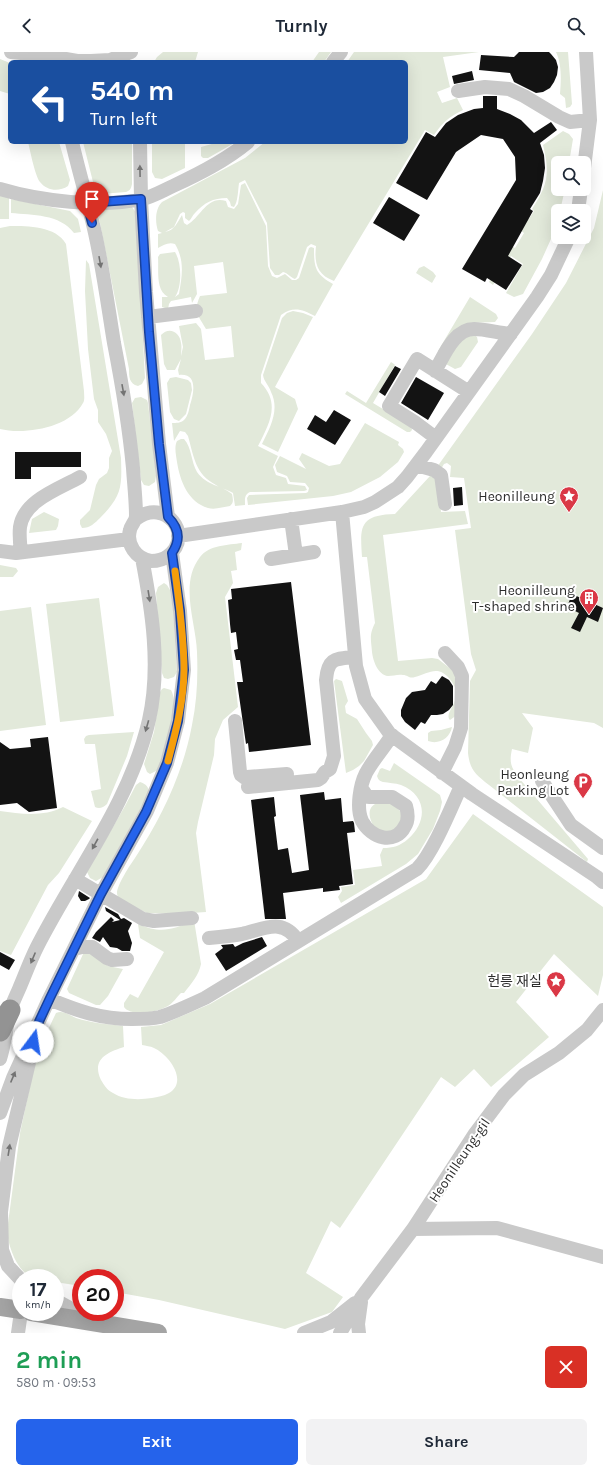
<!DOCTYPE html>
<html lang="en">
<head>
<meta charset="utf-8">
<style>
  :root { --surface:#fff; --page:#f2f2f3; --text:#1f2937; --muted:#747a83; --accent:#2563eb }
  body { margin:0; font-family:Karla,"Noto Sans KR",sans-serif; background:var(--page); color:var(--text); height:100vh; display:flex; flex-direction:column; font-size:15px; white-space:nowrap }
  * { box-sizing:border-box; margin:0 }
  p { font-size:13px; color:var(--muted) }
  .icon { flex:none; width:22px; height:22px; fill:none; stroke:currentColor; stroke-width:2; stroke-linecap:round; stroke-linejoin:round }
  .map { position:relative; height:1281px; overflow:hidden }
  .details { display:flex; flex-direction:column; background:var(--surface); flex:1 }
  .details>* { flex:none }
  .banner { position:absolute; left:8px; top:8px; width:400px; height:84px; border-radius:6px; box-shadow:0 4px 16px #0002; background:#1a4fa0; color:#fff; overflow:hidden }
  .controls { position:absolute; left:551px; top:104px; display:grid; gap:8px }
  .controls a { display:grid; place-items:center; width:40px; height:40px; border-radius:6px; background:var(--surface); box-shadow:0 4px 16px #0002; font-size:20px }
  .speed { position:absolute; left:12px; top:1217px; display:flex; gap:8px; font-size:20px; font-weight:700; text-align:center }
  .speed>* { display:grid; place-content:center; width:52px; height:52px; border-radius:50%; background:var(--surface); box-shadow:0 4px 16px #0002; line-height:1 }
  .speed small { font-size:10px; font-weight:400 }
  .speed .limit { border:6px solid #d22; background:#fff; color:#111 }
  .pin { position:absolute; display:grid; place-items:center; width:34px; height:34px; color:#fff; margin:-41px -17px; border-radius:50% 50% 50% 0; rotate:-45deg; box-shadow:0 0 4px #0007 }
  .pin .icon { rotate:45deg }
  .me { position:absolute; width:44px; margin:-22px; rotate:14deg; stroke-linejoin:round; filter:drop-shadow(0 0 3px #0008) }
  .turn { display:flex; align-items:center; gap:14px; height:84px; padding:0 16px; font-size:18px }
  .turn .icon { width:52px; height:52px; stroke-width:2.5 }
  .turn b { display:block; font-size:28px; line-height:34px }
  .round { display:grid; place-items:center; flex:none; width:42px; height:42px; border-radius:6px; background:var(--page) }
  .summary { display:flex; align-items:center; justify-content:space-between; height:68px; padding:0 16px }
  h1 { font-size:24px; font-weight:700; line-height:30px; color:#1e9e55 }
  .action { display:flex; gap:8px; margin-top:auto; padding:8px 16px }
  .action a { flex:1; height:46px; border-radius:6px; background:var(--accent); color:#fff; font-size:16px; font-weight:700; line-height:46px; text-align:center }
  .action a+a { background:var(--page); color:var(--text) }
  header { display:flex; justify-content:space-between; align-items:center; height:52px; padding:0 16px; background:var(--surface); font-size:18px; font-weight:700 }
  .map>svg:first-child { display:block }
</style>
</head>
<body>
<header><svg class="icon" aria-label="back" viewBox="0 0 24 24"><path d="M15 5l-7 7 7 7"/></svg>Turnly<svg class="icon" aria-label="search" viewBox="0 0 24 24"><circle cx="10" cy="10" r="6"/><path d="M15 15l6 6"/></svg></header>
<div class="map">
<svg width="603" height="1281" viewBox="0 0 603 1281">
  <rect width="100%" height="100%" fill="#fff"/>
  <path fill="#e2e9da" d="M163,0H198L195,10H154L157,5Z
    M319,0H331L324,10H312Z
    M354,0H479L443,5L450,35L437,40L442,51L457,46L463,58C449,65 443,70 434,83L425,78L334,229C317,223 314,211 316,194L311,192L307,195L297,225L295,227C290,225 288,221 283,220L279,223H275L270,216L267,171L245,128L239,131C238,138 238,150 234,155L231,154L230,150L227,146C213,146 204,151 195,161C192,164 192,166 189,169L185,166V161L183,160L180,162L174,175L165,180C175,178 177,171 182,163L184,171L187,173C201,165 207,143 226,149L228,155L234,157L238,152L241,133L245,131L266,174L268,214L272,224L277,226L285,222L292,228H296L299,226L309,196L311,195L314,196C314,215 315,222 333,232L315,264C302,257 293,254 281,263L261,323V331C281,352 269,372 258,394L278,404L273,415L276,423L286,426L288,432L305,434L307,438L304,439L250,440C244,443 245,447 245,453L235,454L233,441C227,437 221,437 216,433C195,422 194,405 188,384L185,380L180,379L174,389L172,371C176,371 181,371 184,368C188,364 189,358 190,353C194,341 198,321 179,323L178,318L181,307L175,318H167L164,312L161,283C169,274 180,280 181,291C182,295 181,300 181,304L183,295L179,274L196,271L201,277L205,308L234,305L231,274L206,277C198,263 193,260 200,244L227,241L223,210L194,214L197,242L192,251L191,245L171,249L169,252L168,257L162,255V245H168C155,238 159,218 158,205L160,202L175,200C182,211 182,235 175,245L179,242C182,224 185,209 175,192C168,190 164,193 158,196V182L162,181L158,179C155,170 155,157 162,150L245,106L265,90H406V10H347Z
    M556,0H568L572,52L570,55L566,56L565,46L560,42C561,29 562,12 556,0Z
    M0,7L10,11V42L0,39Z
    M563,79L569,82L573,87L569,111H558V137H565L560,159H558V167L555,178L542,207L523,242L514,245L506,241L523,212L511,204L493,233L489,230L510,193L515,196L524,181L520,178L527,166L529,167L534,159L532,157C548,132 550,122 543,93Z
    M28,90H59L70,128L68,134C59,140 47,139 40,130C35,124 30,98 28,90Z
    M83,90H132V132C131,136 131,138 126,140L101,142L95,138Z
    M152,90H185V116L162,127L155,126L152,120Z
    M219,90H236L208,106H203L201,104V95Z
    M603,138V676L594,671L522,661L533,676L528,701L512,697C509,711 511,715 519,726L588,807L587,810L489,733C475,722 470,718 468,701L470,629L476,618L471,602L455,478L471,476L464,426L450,425L451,414L447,411L444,412L441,417L437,415L532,282L566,231L594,176Z
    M0,143L9,146V167H0Z
    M11,147L70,159L78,167L81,180L74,181C60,162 32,163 11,161Z
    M132,155L136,161L145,326L142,332L138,334C129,332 129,324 129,317L99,166V162L104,156Z
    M10,174C28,174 56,174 66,192L84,339C84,343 85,348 83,351C70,376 24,383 0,377V176Z
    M86,208L89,212L121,406C122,435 122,444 100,466C95,471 90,476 82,476L80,472V468L90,458L96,433L99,427L107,421L109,416V406L112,399L106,382L98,370V358L94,347L88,297L85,239Z
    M424,214L433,220L436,224L432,231L416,221L419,216Z
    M470,245L496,262L498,266L495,270L468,271L440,300L438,299Z
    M293,259L303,261L313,265L275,335L295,347L298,357L278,400L262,392C270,376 280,358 271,340C269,333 264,330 263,323L282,266L287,261Z
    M473,282L477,285L478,290L461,315L455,317L444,311L457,291Z
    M391,310L394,312L395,313L373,351L411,374L412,378L410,380H407L345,342L347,339L366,351Z
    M176,325L188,328L191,331L192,338L186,362L179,369L174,367L170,360L167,331L170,326Z
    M141,345L147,348L148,351L156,424L155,430L149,434L144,433L141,428L132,351L135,346Z
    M365,371L399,390L398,393L403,397L404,400L398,410L380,425L351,440L333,444L248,453L247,446L249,443L306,441L308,440L309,436L305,431L290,430L287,424L277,420L275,413L280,404L306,417L299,407L302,401L329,414L340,412Z
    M181,387H184C192,396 191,410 197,420C207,434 221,433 232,442C233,447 234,451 230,454C223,455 215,458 208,456C188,450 180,429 177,410C176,403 174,395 177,389Z
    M430,424H433L439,432L441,460L465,459L468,472L383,483L398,609L432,606L438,607L456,621L457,663L450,668C442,659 469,647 448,625C437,613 427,622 415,625C409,627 408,623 403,623C398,622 393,624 388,624C378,623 373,609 372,600C371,587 369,583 375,571L367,505H362C360,475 359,463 395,462Z
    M44,460L59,467L58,474L56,478L29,481L32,467Z
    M242,491L241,498L235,500L237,518L231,519L233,531L225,545L238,655L223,668L215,687L214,703L198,770L196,781L206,860L176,862L147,861L119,847C118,845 117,843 117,841C117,833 130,813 135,806C162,765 183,721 192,673C197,649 198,625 197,600C196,570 179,532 200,505C209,493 228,493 242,491Z
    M0,513L16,516L18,519L13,525H0Z
    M164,531L167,533L170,538L173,558L177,620L174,625L168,627L164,626L162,621L156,541L158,535Z
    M99,546L114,664L60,670L46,552Z
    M31,555L46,673L0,679V559Z
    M336,627L342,629L348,649L345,654L346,661L357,667L366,681L372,689L373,693L364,709L359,714L353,718L346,721L334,629Z
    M164,636L171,638C180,652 163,701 158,717L156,719L150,722L147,720L144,712L154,680L160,640L162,637Z
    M452,675C450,686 439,693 428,689V681L431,679L441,678Z
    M134,680L127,704L107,752C103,756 99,757 95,755L91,739L101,737L95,692H85L84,687L86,684L89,683Z
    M394,711L440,743L442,750L440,759L433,777L418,802L406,812L341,851L338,845L342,839L341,835L355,833L353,818L382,814L380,803L383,796C393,796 400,794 408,787C428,770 427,743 401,733C395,731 389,731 383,730C379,729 378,727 377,724L380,717L382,716L390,719Z
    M140,730C146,732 149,735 149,741L103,825L96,829L90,826L87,820L125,754L136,733Z
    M391,748L404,764L393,781L376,778C371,771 365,758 375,752C379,749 387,749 391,748Z
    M63,755L92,769L59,821L48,833L11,903L0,899V759C21,762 44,765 63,755Z
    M473,762L603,855V923L598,944L554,902L516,950L549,985L491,1035L474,1017L455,1035L441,1025L340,1176L331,1169L306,1221L343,1245L332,1260L285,1277L159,1248L115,1240V1226H81V1234L55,1230V1226C49,1226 39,1228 33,1226C17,1220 8,1194 7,1179L20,1081L37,1001L56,961C63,958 69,963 76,966C91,971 107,972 123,974L124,995C108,1000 91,1007 101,1028C104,1033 107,1038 113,1041C124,1048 139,1048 152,1046C157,1045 164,1044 169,1041C189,1029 168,1002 154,996C150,994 146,994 142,993L141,975L161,973L210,952L426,827Z
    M194,868L201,912C199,923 191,932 184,941H181C177,945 173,951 168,954C158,960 131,965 124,955V951L130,942L138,946L164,900L140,886L138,872C161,882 172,878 194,868Z
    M84,900H89L108,914L123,917L108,944L100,953H96L69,941L67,937Z"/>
  <path fill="#131313" d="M519,0H549L551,2L556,8L558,15L557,23L554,30L550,36L543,40L536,41L514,30L510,21L479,18L481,3L514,5Z
    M472,19L474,28L454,32L452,24Z
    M483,44H497V57L510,62L521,68L534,81L551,70L557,78L540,91L544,103L545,116L543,129L540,141L530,157L533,159L508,204L522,213L506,238L487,226L485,230L462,217L516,128L515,105L503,87L481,83L456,100L427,148L396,131L426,80L435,85L446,71L458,63L474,57L483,56Z
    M389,145L420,163L404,189L373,171Z
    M395,314L401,317L385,344L379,340Z
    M416,325L444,341L428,368L401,351Z
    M334,358L351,368L335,393L307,377L315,363L326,370Z
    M15,400H81V415H31V427H15Z
    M462,435L463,453L454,454L453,436Z
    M291,530L311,693L249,700L248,691L246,692L237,630H243L240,608H236L234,598L238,597L236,580L231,581L230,572L228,548L232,547L231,537Z
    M572,542L603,556L598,570L587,565L580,580L571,576L579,561L567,555Z
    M442,624L449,628L453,634V653L449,658L443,662L437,663H431L425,672L421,670L415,678L405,670L401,664V658L406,646L412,640L425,638L431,629L436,632Z
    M48,685L57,756L29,760L17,751L0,753V690L10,697L31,695L30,687Z
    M324,740L325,748L341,746L343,770L353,769L354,771L355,780L347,781L353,832L339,834L340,838L323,840V836L283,841L286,867H265L251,748L274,745L276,764L274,765L278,798L288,796L292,821L309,818L300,743Z
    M79,839L90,846L89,847L85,849H81L78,844Z
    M105,855L118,862L121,867L124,866L132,871L128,879L132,891L130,899H122L117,896L110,895L103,885L100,890L92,886L96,880L111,865L114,868L112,870L120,868L106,859Z
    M262,885L267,894L226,919L215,902L223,896L221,893L233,892L235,895L243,891Z
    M0,900L15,908L9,918L0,913Z"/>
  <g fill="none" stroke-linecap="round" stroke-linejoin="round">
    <path stroke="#c9c9c9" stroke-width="14" d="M11,0L50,4L77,9H91L110,8L131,0
      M333,10L341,0
      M458,39L485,35L509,37L524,44L559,65L570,70L590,68
      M72,90C79,120 88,150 95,181C103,217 108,254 114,291C122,332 129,374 133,416C134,432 136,448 136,464C136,469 131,473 130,478C126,492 136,507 151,509C156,509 163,508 168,504C195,483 165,445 136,467
      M140,90L141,147L146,240L159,392L168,465
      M584,116L590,68L586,0
      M0,137C40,149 100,156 142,147C152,145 162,139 173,134C199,122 225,109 248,90
      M578,159L581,137
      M148,265L196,259
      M435,319C444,304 454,277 474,277C485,277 499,281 511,282
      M436,386L416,371L389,354L417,307L469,340
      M416,413L434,418L441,423L445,452
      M342,460L356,614L365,647L390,682L472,742L597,825L603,830
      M291,467L296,503
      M178,484L342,460L364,455L375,450L398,435L407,425L426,400L537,245L551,223L569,185
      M0,499L16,501L129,487
      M21,500C20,492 19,484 20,475C24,448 59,437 80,425
      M271,507L314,500
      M235,669L240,720L241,723L245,726
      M442,721L455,695L461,676L462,624L458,615L445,601
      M247,725L287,722
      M542,729L571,773L603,796
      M248,735L318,728L321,726L325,720L330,717L334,704L326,628C328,605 336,607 355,605
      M362,737L366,743L369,745H392L406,754C408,761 409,768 405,774C395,794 371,786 362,769C356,756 360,733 366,721C373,708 384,696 392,683
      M75,827L143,867L154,869L192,866
      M209,886C220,885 231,884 242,882C264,877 283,865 298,889
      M74,897L82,895H92L107,906L112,908L127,907
      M49,947C78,959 100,967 132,967C141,967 151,967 160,965C175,960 190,953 205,946L417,817C433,801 451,756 461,734
      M0,1007C5,991 6,975 10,959C12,952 16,944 19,937C25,923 30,909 37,895C75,820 130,751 149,668C161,615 152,558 142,506
      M0,1061L13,1026L49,947L101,842L147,759L167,711L178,669L184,618L180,559L172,501
      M413,1177L497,1176L603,1205
      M21,1228L8,1214L2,1198L1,1160L9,1095L32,998
      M55,1248L88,1266
      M18,1281L21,1260
      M304,1281L331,1270L355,1251
      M340,1281L361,1246L413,1177L474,1083L504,1043L524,1023L559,1001L587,978L603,958
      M359,1281L358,1272L361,1250"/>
    <path stroke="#a4a4a4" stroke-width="18" d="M0,1255L21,1258
      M31,1260L158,1281"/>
    <path stroke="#939393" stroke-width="21" d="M0,979L10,958"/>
  </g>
  <defs><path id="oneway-solid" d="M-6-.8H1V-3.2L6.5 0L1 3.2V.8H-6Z"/></defs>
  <g fill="#737373">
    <use href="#oneway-solid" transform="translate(140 119) rotate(-91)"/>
    <use href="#oneway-solid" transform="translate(100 210) rotate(80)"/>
    <use href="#oneway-solid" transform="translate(123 338) rotate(80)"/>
    <use href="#oneway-solid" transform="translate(149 544) rotate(81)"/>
    <use href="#oneway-solid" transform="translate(147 674) rotate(106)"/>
    <use href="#oneway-solid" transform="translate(95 792) rotate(119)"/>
    <use href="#oneway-solid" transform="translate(33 906) rotate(113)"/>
    <use href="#oneway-solid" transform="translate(13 1025) rotate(-67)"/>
    <use href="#oneway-solid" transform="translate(9 1098) rotate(-81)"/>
  </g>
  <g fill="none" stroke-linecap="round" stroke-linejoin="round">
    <g stroke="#184099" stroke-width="10">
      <path id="route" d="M33,990L36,976L50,946L101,842L146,760L167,711L178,669L184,618L180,559L172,501C181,488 179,476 168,465L159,392L149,280L141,147L87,151L92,171"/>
    </g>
    <use href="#route" stroke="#2563eb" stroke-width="7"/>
    <path stroke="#f59e0b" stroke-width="7" d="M168,709C176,679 184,648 184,617C184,585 179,551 175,519"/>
  </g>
  <defs>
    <g id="sight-pin" transform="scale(1)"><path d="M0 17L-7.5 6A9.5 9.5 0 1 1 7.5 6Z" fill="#da3846" stroke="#fff"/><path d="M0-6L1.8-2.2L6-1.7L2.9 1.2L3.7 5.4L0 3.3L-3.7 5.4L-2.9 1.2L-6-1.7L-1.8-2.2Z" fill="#fff"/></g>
    <g id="building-pin" transform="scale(1)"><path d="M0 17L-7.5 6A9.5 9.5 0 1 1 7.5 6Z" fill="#da3846" stroke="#fff"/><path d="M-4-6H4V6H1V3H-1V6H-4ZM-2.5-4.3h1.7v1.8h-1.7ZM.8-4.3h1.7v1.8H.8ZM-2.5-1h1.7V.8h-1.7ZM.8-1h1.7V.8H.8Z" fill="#fff"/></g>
    <g id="parking-pin" transform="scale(1)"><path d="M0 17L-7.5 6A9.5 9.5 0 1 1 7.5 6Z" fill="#da3846" stroke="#fff"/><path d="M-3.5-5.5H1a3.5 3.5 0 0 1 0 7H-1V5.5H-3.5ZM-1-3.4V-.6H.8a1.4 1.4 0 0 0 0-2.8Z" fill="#fff"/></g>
  </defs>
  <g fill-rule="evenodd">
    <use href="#sight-pin" x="569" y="444"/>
    <use href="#building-pin" x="589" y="546"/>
    <use href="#parking-pin" x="583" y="730"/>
    <use href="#sight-pin" x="556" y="929"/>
  </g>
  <g text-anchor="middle" stroke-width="4" stroke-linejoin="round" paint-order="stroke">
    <g font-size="14" fill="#2c2c2c" stroke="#fff" text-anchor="end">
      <text x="555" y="449">Heonilleung</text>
      <text x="575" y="543">Heonilleung<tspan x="575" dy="16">T-shaped shrine</tspan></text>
      <text x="569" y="727">Heonleung<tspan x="569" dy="16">Parking Lot</tspan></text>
      <text x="542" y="934">헌릉 재실</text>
    </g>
    <g font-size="14" fill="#2c2c2c" stroke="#fff">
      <text transform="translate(459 1108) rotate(-56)" y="5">Heonilleung-gil</text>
    </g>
  </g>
</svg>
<div class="controls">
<a><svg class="icon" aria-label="search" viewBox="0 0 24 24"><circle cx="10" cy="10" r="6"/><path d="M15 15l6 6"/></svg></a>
<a><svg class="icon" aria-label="layers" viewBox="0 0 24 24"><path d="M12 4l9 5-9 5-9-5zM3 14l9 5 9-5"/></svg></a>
</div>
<div class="speed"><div>17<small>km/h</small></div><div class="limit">20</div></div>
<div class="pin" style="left:92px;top:171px;background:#d93025"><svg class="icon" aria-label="arrive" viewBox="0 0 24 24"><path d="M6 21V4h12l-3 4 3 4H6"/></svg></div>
<svg class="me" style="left:33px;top:990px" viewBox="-20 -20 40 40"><circle r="19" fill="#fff"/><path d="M0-13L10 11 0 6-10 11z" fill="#2563eb"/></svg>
<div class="banner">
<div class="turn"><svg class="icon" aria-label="left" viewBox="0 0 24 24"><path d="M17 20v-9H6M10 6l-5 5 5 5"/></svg><div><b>540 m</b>Turn left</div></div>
</div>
</div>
<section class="details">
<div class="summary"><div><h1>2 min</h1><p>580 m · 09:53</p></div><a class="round" style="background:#d93025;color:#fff"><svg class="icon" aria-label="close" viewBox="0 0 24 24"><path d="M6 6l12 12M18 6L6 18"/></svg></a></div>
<div class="action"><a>Exit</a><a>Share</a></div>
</section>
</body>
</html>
